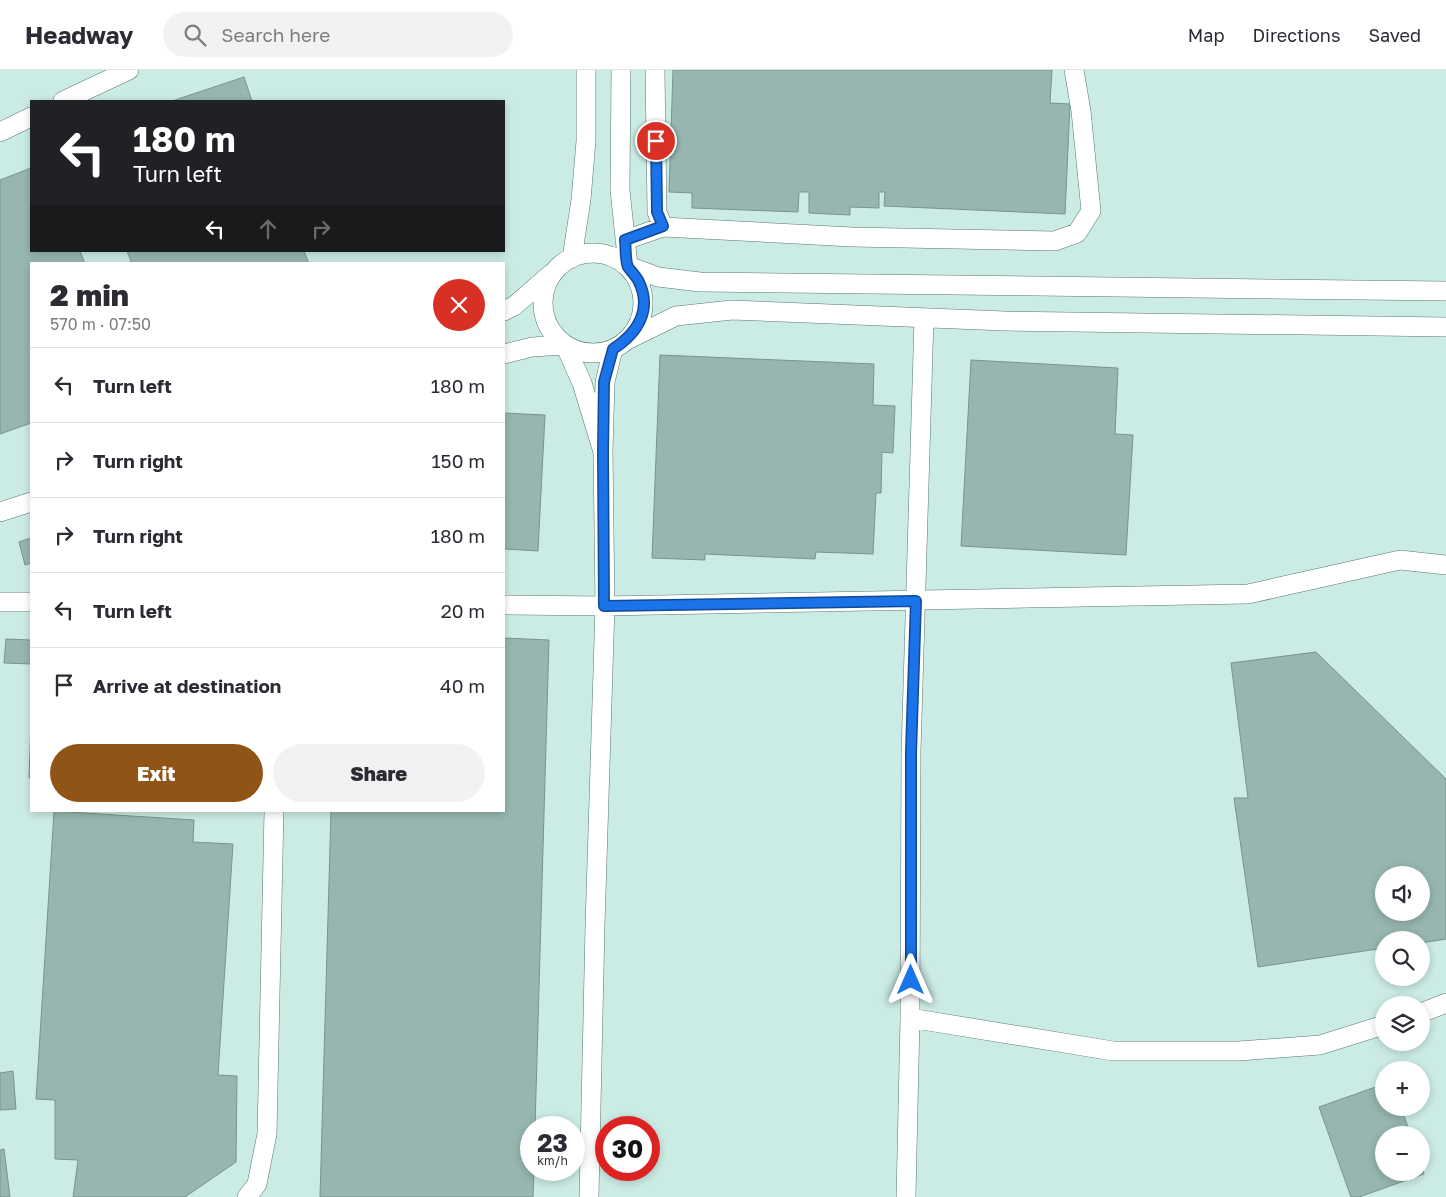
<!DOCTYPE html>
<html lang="en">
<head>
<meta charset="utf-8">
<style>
  :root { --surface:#fff; --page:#f2f2f3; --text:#2b2b33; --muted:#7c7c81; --line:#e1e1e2; --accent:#915417 }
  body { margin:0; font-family:"Golos Text",sans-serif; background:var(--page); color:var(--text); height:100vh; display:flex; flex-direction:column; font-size:19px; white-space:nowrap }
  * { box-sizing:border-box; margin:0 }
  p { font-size:16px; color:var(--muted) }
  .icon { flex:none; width:28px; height:28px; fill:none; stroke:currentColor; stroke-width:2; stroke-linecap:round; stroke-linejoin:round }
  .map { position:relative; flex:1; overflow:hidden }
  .side { position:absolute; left:30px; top:192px; width:475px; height:550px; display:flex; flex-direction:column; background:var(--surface); border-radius:0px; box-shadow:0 2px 8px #0003 }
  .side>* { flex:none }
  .banner { position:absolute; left:30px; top:30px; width:475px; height:152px; border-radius:0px; box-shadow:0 2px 8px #0003; background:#202124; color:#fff; overflow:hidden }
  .buttons { position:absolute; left:1375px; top:796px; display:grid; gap:10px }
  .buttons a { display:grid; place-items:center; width:55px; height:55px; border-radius:50%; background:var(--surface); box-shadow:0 2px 8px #0003; font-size:25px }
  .speed { position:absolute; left:520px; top:1046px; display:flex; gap:10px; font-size:25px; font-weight:700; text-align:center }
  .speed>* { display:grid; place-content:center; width:65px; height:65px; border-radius:50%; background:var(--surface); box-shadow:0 2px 8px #0003; line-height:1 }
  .speed small { font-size:12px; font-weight:400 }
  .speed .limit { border:8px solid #d22; background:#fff; color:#111 }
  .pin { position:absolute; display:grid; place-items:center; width:42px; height:42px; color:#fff; margin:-21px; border:2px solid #fff; border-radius:50%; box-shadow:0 1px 5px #0007 }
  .me { position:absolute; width:55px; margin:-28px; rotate:0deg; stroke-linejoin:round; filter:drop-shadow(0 0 4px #0008) }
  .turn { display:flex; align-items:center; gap:18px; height:105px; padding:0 20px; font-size:22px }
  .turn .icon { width:65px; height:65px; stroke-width:2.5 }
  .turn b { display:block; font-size:35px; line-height:42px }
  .lanes { display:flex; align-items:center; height:48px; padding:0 20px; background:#0003; justify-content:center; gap:25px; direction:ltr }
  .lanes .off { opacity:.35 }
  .round { display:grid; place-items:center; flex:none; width:52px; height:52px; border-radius:26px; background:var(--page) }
  .overview { display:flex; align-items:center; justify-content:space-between; height:85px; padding:0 20px }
  h1 { font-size:30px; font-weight:800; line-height:38px }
  .primary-button { display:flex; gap:10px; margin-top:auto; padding:10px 20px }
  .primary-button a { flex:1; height:58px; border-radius:30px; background:var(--accent); color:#fff; font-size:20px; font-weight:800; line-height:58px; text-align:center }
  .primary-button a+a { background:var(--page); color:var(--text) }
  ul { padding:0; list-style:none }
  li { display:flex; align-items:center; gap:15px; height:75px; padding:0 20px; border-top:1px solid var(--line) }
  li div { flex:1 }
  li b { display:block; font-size:19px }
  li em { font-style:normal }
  header { display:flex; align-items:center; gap:30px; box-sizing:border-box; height:70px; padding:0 25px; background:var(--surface); border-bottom:1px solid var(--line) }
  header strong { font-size:24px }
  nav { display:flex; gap:28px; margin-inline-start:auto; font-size:18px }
  .search { width:350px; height:45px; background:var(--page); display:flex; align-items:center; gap:12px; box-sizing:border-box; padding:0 18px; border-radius:28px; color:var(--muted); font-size:19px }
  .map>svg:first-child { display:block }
</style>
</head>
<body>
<header>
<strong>Headway</strong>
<div class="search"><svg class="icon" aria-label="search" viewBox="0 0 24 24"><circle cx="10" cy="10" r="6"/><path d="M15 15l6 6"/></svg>Search here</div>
<nav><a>Map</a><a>Directions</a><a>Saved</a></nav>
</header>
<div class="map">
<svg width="1446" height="1127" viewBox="0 0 1446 1127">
  <rect width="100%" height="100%" fill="#cbebe5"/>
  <path fill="#96b6af" stroke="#77958f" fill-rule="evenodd" d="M673,0H1052L1050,33L1070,34L1065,144L884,136L885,122H879V138L850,137V145L809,143V122H799L798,142L692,138V123L669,122Z
    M244,7L252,31H172Z
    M31,98V181H80L85,194H31V353L0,364V110Z
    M127,181H304L309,194H132Z
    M660,285L874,294L873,335L895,336L893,383L882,382L881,423H876L873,484L816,482L815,489L705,484V490L652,488Z
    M971,290L1118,298L1115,364L1133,365L1126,485L961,476Z
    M504,343L545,345L538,481L504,479Z
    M31,468V493L25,495L19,472Z
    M31,566V594L4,593L6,569L31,570Z
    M504,568L549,570L535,1058H531V1100H534L533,1127H320L331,741H504Z
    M1316,582L1446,709V869L1421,873V870H1384V878L1258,897L1234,728H1248L1231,593ZM1384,805H1421V842H1384Z
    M31,654V708H29Z
    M54,741L194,750L193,772L233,774L218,1005L237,1006L236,1092L185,1127H73L78,1090L55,1089V1030L36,1029Z
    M13,1001L16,1039L0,1040V1003Z
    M1384,1014V1038H1401L1411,1065H1384V1102H1421V1095L1424,1104L1359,1127H1351L1319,1037Z
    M4,1079L10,1127H0V1080Z"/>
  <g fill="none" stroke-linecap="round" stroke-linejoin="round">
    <g stroke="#597771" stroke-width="20">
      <path id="minor" d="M621,0L620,120L628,196L658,207L700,212L1446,221
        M655,0L657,142L663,157
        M63,31L129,0
        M0,62L31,47
        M625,170L663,157L852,167L1055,171L1077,163L1091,141L1081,41L1074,0
        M543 233a50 50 0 1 1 100 0a50 50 0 1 1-100 0Z
        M572,188L581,130L586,71V0
        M504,241L514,236L551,204
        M627,270L676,246L732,240L1005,251L1446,257
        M504,284L532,277L565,275L582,313L603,382L605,312L613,279
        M0,442L31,432
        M0,532H31
        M504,535L605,536L1248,524L1400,490L1446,495
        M1421,943L1446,933
        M910,948L1113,981H1239L1320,975L1384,955
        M247,1127L257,1114L267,1064L274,741
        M589,1127L595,856L605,536L603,382
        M906,1127L910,948L911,682L924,248"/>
    </g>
    <use href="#minor" stroke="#fff" stroke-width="19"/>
  </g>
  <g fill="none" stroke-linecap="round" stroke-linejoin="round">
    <g stroke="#114b97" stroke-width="12">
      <path id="route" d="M656,71L657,142L663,156L625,170C626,178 625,190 628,197C631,201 635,205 638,210C653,239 638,263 613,279L604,312L603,382L604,536L916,531L911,682V910"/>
    </g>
    <use href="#route" stroke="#1a73e8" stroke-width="9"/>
  </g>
</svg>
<div class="buttons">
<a><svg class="icon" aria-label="sound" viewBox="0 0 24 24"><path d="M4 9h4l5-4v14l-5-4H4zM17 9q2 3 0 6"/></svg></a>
<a><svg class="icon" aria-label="search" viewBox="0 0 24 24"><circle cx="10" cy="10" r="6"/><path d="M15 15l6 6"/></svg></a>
<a><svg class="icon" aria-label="layers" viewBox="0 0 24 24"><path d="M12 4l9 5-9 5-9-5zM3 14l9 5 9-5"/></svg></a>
<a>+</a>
<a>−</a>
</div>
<div class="speed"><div>23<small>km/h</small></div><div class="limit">30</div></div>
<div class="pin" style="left:656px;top:71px;background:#d93025"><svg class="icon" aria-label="arrive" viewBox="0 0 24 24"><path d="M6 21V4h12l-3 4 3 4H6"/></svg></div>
<svg class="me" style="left:911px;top:910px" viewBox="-20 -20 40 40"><path d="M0-17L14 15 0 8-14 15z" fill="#1a73e8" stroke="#fff" stroke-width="4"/></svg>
<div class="banner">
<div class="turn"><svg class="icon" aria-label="left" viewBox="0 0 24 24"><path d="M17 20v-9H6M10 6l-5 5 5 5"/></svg><div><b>180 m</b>Turn left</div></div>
<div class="lanes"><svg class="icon" aria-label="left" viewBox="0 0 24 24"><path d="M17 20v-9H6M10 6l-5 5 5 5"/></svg><svg class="icon off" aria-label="ahead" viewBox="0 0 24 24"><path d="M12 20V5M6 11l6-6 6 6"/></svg><svg class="icon off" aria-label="right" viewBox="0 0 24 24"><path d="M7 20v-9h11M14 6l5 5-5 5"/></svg></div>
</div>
<section class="side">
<div class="overview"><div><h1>2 min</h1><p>570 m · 07:50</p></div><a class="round" style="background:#d93025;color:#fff"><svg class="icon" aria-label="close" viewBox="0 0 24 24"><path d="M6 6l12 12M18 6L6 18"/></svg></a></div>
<ul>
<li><svg class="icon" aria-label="left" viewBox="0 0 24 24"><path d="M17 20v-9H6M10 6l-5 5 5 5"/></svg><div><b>Turn left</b></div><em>180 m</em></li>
<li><svg class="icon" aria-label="right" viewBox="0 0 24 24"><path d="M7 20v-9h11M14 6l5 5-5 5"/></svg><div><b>Turn right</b></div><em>150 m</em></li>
<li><svg class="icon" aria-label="right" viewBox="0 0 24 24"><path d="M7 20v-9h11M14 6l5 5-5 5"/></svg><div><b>Turn right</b></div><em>180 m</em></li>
<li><svg class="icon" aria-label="left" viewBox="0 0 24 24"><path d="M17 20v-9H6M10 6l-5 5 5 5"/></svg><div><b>Turn left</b></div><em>20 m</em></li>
<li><svg class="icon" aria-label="arrive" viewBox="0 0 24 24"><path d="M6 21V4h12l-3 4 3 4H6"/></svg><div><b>Arrive at destination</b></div><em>40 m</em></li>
</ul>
<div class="primary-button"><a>Exit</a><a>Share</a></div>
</section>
</div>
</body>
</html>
